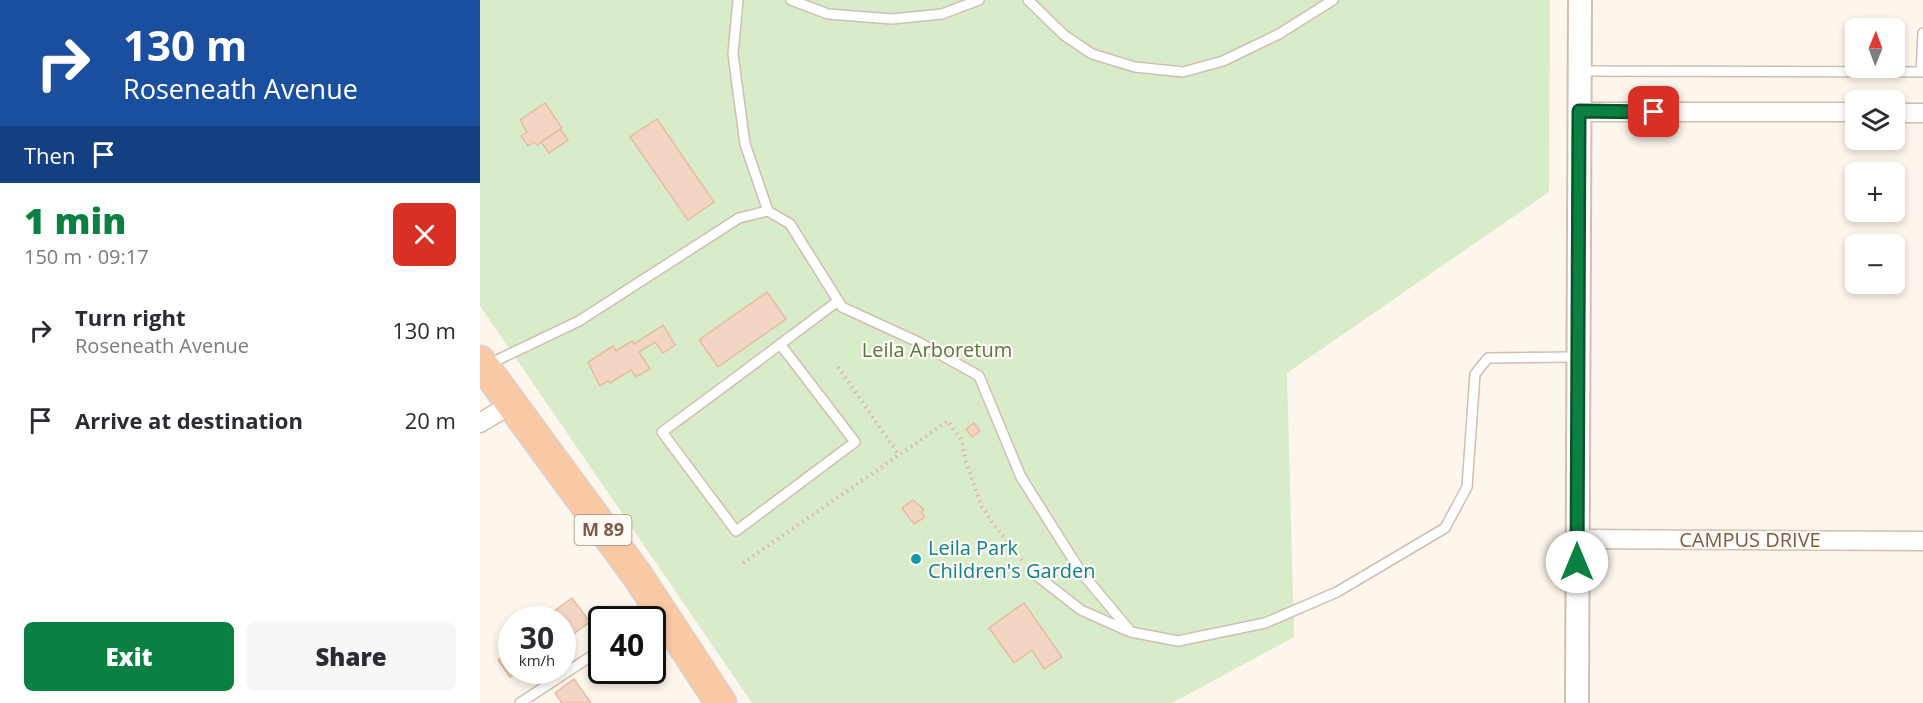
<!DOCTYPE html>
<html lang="en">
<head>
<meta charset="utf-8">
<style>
  :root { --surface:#fff; --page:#f7f7f7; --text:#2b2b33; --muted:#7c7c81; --accent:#0b8043 }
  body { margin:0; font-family:"Open Sans",sans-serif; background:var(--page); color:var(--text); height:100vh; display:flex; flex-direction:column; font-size:22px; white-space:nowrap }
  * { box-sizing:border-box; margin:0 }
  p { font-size:20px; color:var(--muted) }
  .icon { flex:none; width:33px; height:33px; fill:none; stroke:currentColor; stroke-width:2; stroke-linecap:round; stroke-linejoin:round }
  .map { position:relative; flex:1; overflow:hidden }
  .sheet { display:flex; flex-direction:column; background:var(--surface); width:480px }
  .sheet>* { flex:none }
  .guide { background:#1a4fa0; color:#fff; overflow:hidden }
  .needle { width:39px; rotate:1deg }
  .tools { position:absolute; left:1365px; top:18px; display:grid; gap:12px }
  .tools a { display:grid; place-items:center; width:60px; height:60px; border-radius:9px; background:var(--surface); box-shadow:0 3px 9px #0003; font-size:30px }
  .speed { position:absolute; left:18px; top:606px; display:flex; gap:12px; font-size:30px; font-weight:700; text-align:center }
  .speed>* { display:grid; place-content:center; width:78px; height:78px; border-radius:50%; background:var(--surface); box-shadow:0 3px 9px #0003; line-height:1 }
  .speed small { font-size:15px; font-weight:400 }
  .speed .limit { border:3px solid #111; border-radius:9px; background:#fff; color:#111 }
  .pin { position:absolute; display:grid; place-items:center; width:51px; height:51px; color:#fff; margin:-26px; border-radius:12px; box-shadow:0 3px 9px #0006 }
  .me { position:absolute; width:66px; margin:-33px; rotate:0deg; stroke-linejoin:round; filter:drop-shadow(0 0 4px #0008) }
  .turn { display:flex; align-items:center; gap:21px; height:126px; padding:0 24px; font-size:27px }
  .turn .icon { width:78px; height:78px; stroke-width:2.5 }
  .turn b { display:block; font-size:42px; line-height:51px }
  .then { display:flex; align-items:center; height:57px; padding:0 24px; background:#0003; gap:12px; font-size:22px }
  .round { display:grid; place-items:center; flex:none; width:63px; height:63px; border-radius:9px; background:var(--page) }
  .head { display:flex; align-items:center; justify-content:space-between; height:102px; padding:0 24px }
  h1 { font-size:36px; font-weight:800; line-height:45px; color:var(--accent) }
  .action { display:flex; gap:12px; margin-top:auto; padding:12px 24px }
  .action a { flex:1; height:69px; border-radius:9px; background:var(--accent); color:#fff; font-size:24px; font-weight:800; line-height:69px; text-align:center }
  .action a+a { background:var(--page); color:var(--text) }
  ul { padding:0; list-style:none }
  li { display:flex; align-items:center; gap:18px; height:90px; padding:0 24px }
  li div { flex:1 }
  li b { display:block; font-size:22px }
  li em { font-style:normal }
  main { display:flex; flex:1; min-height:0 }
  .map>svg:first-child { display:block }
</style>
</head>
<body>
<main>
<section class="sheet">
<div class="guide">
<div class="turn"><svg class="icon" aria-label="right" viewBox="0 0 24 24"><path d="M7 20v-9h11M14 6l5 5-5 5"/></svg><div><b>130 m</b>Roseneath Avenue</div></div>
<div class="then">Then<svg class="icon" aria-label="arrive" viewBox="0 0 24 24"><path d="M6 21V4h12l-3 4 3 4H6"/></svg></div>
</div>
<div class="head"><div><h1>1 min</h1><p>150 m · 09:17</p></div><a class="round" style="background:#d93025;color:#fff"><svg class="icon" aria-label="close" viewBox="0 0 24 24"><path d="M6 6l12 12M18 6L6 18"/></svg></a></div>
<ul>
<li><svg class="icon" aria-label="right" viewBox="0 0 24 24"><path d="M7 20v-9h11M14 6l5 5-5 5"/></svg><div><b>Turn right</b><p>Roseneath Avenue</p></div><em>130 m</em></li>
<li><svg class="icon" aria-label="arrive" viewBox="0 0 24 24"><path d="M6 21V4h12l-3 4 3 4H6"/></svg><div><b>Arrive at destination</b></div><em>20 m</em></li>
</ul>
<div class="action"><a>Exit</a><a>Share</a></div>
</section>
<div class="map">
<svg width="1443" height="703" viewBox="0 0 1443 703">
  <rect width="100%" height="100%" fill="#fdf6ec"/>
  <path fill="#d8ecc9" d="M0,0H1070L1069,192L807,373L814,637L692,703H272L0,306Z"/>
  <path fill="#f3d5c3" stroke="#e6bba3" stroke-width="1.5" d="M65,103L82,128L57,145L54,142L48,146L41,136L47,132L40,120Z
    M177,119L234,202L208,220L150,137Z
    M80,129L88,140L69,153L61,142Z
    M287,292L306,319L238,367L219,340Z
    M183,325L195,345L183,353L175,342L159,352L170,369L156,377L151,370L130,383L128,381L120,386L108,362L133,346L136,351L152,341L154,344Z
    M494,423L500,431L492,437L486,429Z
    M433,500L444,510L441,512L445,517L434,524L422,508Z
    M92,598L110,622L82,642V620H62Z
    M544,603L582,657L564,669L552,650L534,663L509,628Z
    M30,652L32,670H39L30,677L18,660Z
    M94,679L111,703H82L75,693Z"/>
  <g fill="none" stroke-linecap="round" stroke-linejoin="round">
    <g stroke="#d1beb0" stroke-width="12">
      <path id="service" d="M258,0L253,54L265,144L288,211
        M311,0L348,14L412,19L462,14L499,0
        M548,0L584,35L612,54L655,67L703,72L743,61L799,34L853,0
        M1100,71L1443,72
        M1441,72L1443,33
        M300,344L375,442L256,531L182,432C241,389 299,345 358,301
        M7,365L99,321L259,218L288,211L310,224L362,307L438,342L499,376L541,477L601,572L651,632L698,641L785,623L857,592L965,528L987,487L995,374L1008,358L1098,357
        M552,572L601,610L648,631
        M40,703L122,649"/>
    </g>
    <g stroke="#d1beb0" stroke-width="21">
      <path id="minor" d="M1099,112H1376
        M1414,113H1443
        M0,423L30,405
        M1097,539L1443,541"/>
    </g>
    <g stroke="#d1beb0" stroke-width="26">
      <path id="tertiary" d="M1097,703L1100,0"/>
    </g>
    <g stroke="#dad1cd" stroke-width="33">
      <path id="trunk" d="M0,361L157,575L241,703"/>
    </g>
    <path stroke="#d9b8a5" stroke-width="4" stroke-dasharray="1.5 4.5" stroke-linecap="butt" d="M358,367L419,455
      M263,563L468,421L482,441L486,462L501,505L511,521L542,560"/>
    <use href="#service" stroke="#fff" stroke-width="9"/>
    <use href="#minor" stroke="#fff" stroke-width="18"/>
    <use href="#tertiary" stroke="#fff" stroke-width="22"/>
    <use href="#trunk" stroke="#f9c8a4" stroke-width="30"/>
  </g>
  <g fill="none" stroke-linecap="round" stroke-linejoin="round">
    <g stroke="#07532c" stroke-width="15">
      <path id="route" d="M1097,562L1099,111L1174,112"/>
    </g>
    <use href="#route" stroke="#0b8043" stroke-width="10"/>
  </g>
  <circle fill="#0f9aa8" stroke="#fffaf3" stroke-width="2" cx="436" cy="559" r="6"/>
  <g text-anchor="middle" stroke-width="4.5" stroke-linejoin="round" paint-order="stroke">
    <rect fill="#fffaf3" stroke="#a28b7f" stroke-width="1.5" x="94.5" y="515" width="57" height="30" rx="4.5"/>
    <g font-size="18" font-weight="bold" fill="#7a5c4d">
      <text x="123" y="536">M 89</text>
    </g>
    <g font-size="20" fill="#537a41" stroke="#fffaf3">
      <text x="457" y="357">Leila Arboretum</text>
    </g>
    <g font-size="20" fill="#7a5c4d" stroke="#fffaf3">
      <text x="1270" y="547">CAMPUS DRIVE</text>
    </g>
    <g font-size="20" fill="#0d838f" stroke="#fffaf3" text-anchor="start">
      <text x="448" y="555">Leila Park<tspan x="448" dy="23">Children's Garden</tspan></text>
    </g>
  </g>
</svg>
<div class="tools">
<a><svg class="needle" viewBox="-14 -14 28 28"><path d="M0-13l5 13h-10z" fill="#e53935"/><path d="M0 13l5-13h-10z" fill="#7c7c81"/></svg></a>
<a><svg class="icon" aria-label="layers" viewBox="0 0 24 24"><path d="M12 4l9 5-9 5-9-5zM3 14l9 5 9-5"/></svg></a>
<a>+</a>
<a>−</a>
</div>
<div class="speed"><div>30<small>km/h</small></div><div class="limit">40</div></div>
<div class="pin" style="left:1174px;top:112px;background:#d93025"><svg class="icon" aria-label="arrive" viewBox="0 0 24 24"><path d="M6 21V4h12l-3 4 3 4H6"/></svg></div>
<svg class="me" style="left:1097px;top:562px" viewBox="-20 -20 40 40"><circle r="19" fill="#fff"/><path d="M0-13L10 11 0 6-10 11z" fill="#0b8043"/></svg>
</div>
</main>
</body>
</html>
